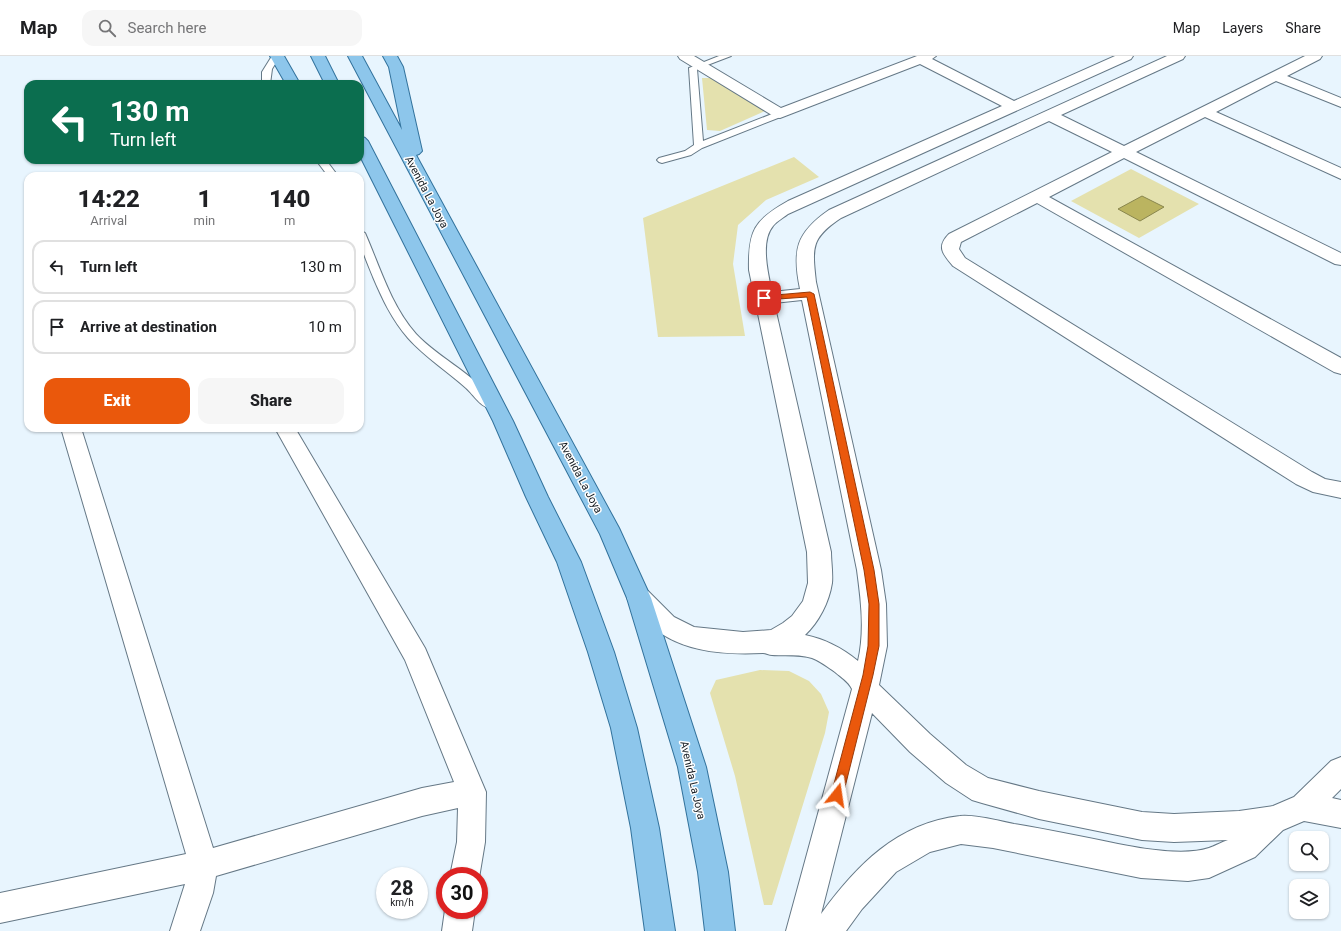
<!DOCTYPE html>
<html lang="en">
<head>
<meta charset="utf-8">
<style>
  :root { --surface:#fff; --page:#f6f6f6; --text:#202124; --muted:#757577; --line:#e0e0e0; --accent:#ea580c }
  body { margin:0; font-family:Roboto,sans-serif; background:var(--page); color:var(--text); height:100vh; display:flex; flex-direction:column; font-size:15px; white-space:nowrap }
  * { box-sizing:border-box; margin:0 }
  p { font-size:13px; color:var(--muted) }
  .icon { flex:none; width:22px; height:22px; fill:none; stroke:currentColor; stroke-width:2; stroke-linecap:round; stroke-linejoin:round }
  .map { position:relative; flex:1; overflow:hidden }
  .sheet { position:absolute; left:24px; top:116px; width:340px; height:260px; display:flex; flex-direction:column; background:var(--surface); border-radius:12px; box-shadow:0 1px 3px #0004 }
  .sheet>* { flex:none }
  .hud { position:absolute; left:24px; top:24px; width:340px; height:84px; border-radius:12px; box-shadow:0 1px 3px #0004; background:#0b6e4f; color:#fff; overflow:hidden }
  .fabs { position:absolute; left:1289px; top:775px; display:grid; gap:8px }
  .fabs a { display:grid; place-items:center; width:40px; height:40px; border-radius:8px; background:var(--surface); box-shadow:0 1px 3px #0004; font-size:20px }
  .speed { position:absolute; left:376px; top:811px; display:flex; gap:8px; font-size:20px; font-weight:700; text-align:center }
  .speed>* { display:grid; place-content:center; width:52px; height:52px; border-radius:50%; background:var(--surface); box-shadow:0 1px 3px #0004; line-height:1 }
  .speed small { font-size:10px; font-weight:400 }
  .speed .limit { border:6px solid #d22; background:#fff; color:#111 }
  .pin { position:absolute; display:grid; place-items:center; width:34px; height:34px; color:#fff; margin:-17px; border-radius:8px; box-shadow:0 2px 6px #0006 }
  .me { position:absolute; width:44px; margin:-22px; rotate:15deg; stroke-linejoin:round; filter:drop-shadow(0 0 3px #0008) }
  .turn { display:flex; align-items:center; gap:14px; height:84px; padding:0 20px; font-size:18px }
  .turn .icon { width:52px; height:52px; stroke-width:2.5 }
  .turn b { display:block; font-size:28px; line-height:34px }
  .eta { display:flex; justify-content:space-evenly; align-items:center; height:68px; text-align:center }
  .eta b { font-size:24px; font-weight:800; line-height:28px }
  .button { display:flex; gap:8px; margin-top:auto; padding:8px 20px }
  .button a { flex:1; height:46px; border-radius:12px; background:var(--accent); color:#fff; font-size:16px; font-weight:800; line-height:46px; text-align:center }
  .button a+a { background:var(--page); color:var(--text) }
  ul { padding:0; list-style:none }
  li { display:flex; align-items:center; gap:12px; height:54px; margin:0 8px 6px; padding:0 12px; border:2px solid var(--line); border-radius:12px }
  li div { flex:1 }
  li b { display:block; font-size:15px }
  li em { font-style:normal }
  header { display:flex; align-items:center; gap:24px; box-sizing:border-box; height:56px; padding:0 20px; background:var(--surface); border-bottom:1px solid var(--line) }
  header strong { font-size:19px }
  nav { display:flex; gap:22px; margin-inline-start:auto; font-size:14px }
  .search { width:280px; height:36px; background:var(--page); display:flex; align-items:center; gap:10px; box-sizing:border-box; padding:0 14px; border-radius:12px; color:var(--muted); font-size:15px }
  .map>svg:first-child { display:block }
</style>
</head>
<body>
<header>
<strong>Map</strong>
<div class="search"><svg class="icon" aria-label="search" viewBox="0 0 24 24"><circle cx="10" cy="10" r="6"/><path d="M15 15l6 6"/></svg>Search here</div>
<nav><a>Map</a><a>Layers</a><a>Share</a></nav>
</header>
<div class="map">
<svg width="1341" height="875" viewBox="0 0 1341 875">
  <rect width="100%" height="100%" fill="#e8f5fe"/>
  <path fill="#e4e1ae" d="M702,22H713L765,55L720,75L707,74Z
    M794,101L819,121L766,144L738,169L733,208L745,280L658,281L643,162Z
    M1131,113L1199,148L1139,182L1071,145Z
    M760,614L789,615L809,625L821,638L829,656L825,677L772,849H764L735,720L710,637L716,624Z"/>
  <path fill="#bbb460" stroke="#89864d" d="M1142,140L1164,151L1140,165L1118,153Z"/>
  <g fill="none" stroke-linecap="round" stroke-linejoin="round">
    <g stroke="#657886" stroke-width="2">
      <path id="service" d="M272,0H280L272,13L270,28H262V16Z
        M719,0H731L697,13L703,85L777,56H783L784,58L783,60L702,92L691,99L662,107L659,106L657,104L659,102L685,95L694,89L689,12Z
        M316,104H326L338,120H328Z
        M360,174L365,177C380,211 391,250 416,278C439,303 479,320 496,349L494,352C483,355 474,339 466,332C447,315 425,301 408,282C392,264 382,242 373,221C366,203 360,193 360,174Z"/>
    </g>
    <g stroke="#657886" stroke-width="2">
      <path id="minor" d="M678,0H694L781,52L917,0H936L932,3L1014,45L1115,0H1133L1131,3L788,158C783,162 777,165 773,170C760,185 768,218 772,236L800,233C792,194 796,177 829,154L1167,0H1185L1183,3L1061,59L1124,90L1305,0H1322L1320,3L1287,20L1341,42V51L1276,25L1216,56L1341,112V123L1205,61L1136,96L1341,197V209L1335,208L1124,102L1049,141L1341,302V318L1334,316L1037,147L961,186L959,193L965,202L1312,416L1325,423L1341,426V442L1313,436L1296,428L953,210C943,198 936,191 949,178L1112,96L1049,65L841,162C811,182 812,191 816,226L881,514L886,548L887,590L879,629L930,678L966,709L988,722L1039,735L1142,756L1174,758L1239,755L1273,750L1294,741L1331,705L1341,701V733L1332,742L1341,744V772L1304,765L1283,774L1255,801L1209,822L1188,825L1141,822L993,792L961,788L930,796L896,816L862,853L846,875H786L852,633C848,625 842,622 835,616C828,611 820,605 812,602C799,598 785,600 772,599C769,599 766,597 763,597C721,599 675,596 644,563C638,556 631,550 627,542L630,535L639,532L648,535L674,561L694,571L743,576L771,574L783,567L792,560L803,545L808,527L807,496L749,214C748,175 754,164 788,145L1002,50L920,8L780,62L775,61L680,3ZM802,244L857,514C861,544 865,575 858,605C842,592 825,583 805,579C819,566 829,546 832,527C833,517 831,506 831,496L774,247ZM872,657L910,696L946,727L972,744L982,747L1039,763L1142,784L1174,786L1228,784C1222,786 1215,790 1209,792C1185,800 1143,793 1118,788C1084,781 1049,774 1014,768C1000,765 974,758 960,760C897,767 856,810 821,858Z
        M61,372H81L213,792L422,732L454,726L405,604L275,372H295L425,592L486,736L485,786L479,822V820H450L457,786L458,752L422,760L216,820L213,837L200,875H170L185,828L0,867V837L186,798Z
        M445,854H475L472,875H442Z"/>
    </g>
    <g stroke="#32729c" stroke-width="2">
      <path id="primary" d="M270,0H284L300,28H286Z
        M311,0H325L339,28H325Z
        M348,0H362L402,74L389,11L383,0H397L403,11L422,95L419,98L416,99L619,472L651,542L706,711L728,816L735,875H705L698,816L678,711L627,542L600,478Z
        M360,80L365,82L368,85L513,365L548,441L581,506L614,596L637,672L659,772L675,875H645L631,772L611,672L588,596L557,506L526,441L493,365L360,100Z"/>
    </g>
    <use href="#service" fill="#fff" fill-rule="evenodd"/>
    <use href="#minor" fill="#fff" fill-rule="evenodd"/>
    <use href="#primary" fill="#8dc6eb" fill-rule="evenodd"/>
  </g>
  <path fill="#ea580c" stroke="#983908" d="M810,236L814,238L874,514L879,548V590L873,619L843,739L841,743L837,745L833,743L831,739L863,619L868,590L869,548L864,514L807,241L764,244L760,242L764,240Z"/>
  <g text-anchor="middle" stroke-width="3" stroke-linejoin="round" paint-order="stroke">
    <g font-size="11" fill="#151c22" stroke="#fff">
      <text transform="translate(427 136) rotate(62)" y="4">Avenida La Joya</text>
      <text transform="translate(581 421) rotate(62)" y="4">Avenida La Joya</text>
      <text transform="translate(693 724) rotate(77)" y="4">Avenida La Joya</text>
    </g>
  </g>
</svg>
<div class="fabs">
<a><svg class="icon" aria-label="search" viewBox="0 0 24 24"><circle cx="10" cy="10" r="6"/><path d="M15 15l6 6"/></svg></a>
<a><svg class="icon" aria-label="layers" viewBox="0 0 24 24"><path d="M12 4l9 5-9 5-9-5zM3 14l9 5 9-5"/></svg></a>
</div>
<div class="speed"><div>28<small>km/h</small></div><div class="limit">30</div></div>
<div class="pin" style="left:764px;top:242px;background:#d93025"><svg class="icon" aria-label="arrive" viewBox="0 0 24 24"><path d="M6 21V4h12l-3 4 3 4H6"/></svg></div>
<svg class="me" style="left:837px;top:739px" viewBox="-20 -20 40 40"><path d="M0-17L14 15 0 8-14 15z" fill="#ea580c" stroke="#fff" stroke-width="4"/></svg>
<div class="hud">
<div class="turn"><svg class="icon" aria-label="left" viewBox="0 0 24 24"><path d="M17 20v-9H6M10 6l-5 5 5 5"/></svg><div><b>130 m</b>Turn left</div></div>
</div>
<section class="sheet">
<div class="eta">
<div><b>14:22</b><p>Arrival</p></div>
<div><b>1</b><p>min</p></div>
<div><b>140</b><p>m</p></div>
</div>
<ul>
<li><svg class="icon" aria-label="left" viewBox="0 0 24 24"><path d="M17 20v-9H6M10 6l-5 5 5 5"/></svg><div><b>Turn left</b></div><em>130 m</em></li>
<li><svg class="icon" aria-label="arrive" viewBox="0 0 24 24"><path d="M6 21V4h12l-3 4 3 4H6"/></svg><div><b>Arrive at destination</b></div><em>10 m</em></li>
</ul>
<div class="button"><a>Exit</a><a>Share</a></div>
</section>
</div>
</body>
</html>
